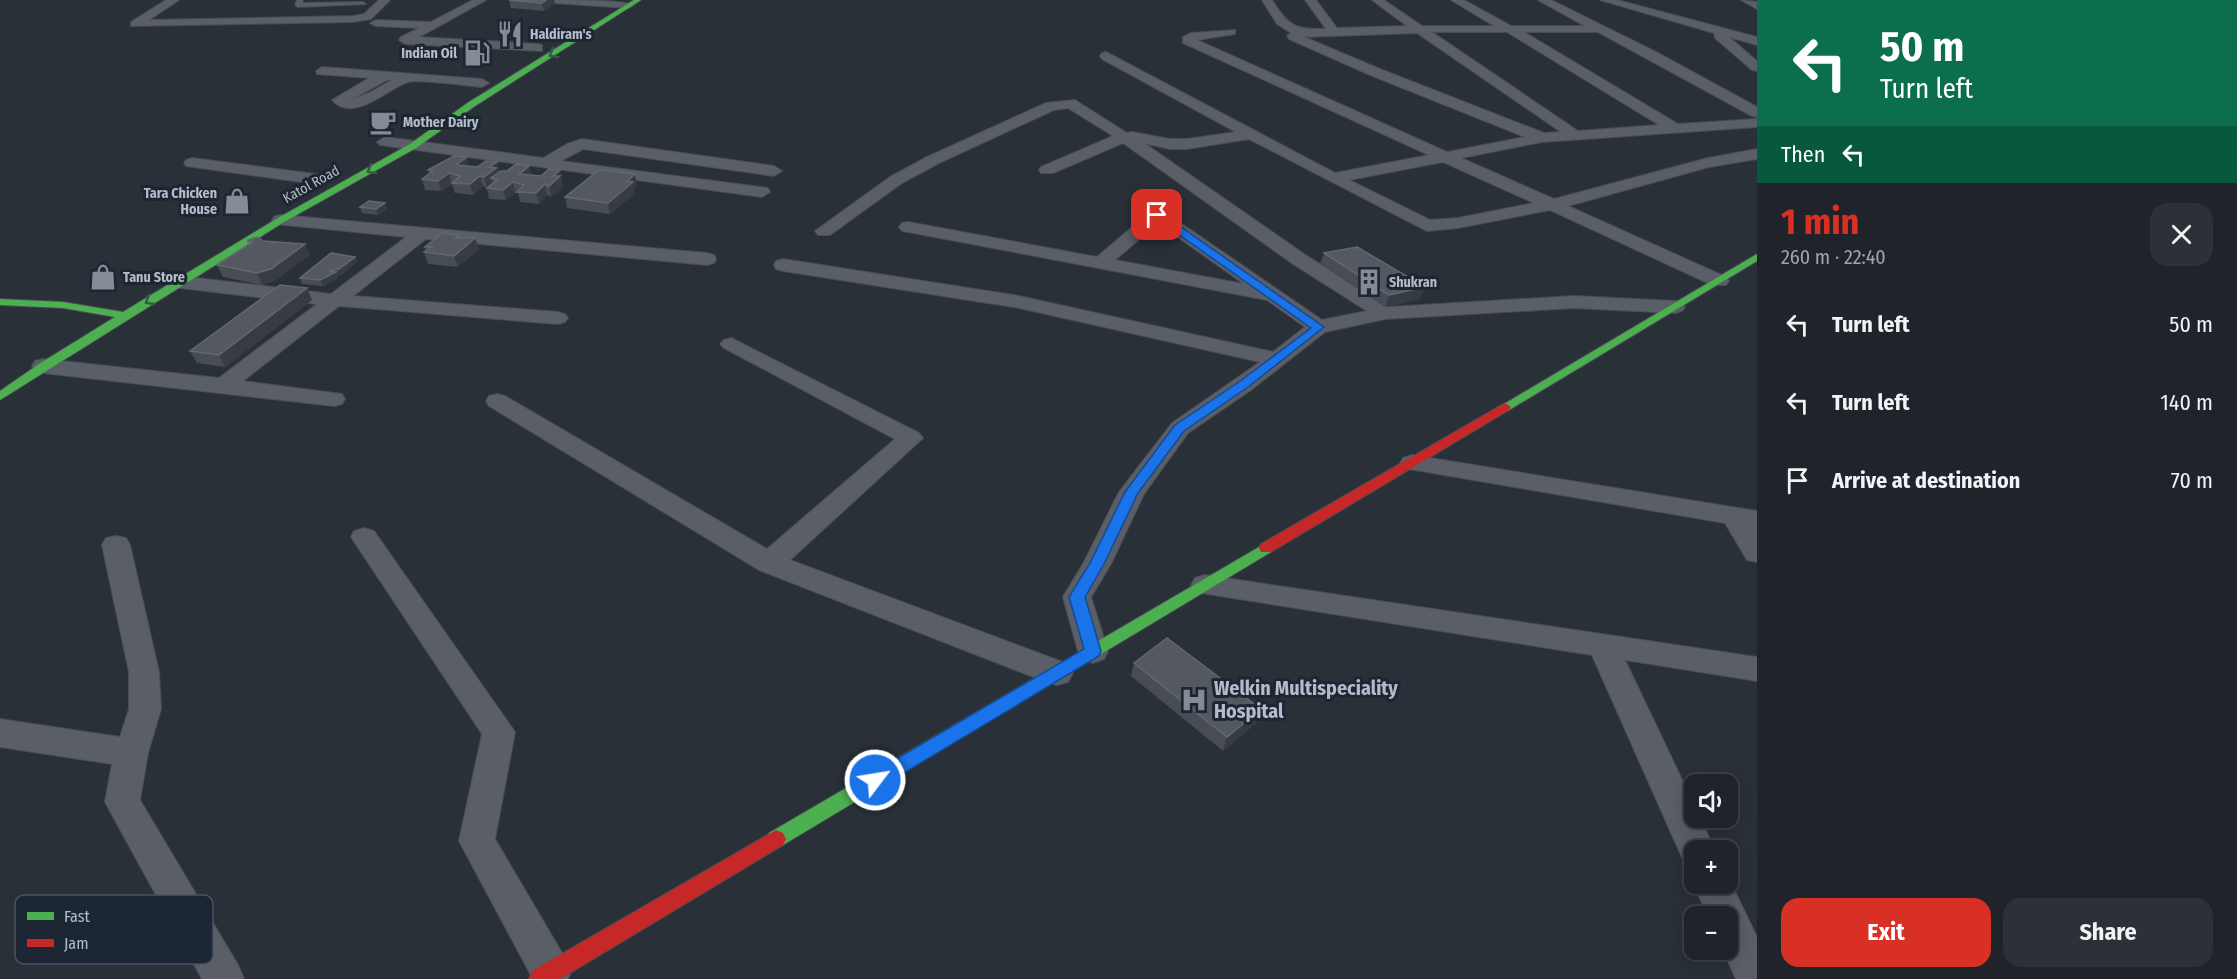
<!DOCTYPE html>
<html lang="en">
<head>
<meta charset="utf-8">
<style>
  :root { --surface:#20242a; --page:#2d3036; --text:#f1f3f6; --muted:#a2a4a8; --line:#3d4147; --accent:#d93025 }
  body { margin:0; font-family:"Fira Sans Condensed",sans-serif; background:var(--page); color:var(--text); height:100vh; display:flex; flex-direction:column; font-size:22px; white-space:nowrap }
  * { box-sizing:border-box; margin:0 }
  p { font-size:20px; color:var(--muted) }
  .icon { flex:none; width:33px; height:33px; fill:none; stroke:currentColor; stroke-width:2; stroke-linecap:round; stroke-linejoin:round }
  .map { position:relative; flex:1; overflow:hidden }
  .panel { display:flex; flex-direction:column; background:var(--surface); width:480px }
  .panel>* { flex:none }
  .top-card { background:#0b6e4f; color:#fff; overflow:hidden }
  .tools { position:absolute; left:1684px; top:774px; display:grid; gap:12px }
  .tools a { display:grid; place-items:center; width:54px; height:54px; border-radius:12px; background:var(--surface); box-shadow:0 3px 15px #0003,0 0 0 2px var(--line); font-size:30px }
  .pin { position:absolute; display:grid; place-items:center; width:51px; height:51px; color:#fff; margin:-26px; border-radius:12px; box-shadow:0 3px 9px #0006 }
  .me { position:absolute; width:66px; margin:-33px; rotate:59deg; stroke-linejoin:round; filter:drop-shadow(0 0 4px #0008) }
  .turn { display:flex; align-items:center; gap:21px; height:126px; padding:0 24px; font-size:27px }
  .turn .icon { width:78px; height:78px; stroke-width:2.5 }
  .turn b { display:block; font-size:42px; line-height:51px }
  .then { display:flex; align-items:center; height:57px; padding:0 24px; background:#0003; gap:12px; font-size:22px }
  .round { display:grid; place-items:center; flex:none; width:63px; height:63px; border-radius:18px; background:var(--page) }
  .head { display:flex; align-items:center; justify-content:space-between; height:102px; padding:0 24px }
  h1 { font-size:36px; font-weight:700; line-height:45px; color:var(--accent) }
  .action { display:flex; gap:12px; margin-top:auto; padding:12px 24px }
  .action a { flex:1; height:69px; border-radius:18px; background:var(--accent); color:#fff; font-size:24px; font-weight:700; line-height:69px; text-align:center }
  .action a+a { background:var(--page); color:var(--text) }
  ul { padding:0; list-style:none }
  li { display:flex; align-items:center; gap:18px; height:78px; padding:0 24px }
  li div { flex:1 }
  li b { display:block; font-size:22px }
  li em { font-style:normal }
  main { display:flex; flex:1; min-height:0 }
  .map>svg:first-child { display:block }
</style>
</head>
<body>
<main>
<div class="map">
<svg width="1757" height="979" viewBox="0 0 1757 979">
  <rect width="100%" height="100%" fill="#2a3038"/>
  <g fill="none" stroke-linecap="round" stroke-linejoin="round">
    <g stroke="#484c55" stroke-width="2">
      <path id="lane" d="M297,0H303L302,3L363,2L366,4L298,7L295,5Z"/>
    </g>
    <g stroke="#484c55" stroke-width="2">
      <path id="street" d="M166,0H179L149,20L353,16L364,14L379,0H390L371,19L353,22L131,26V22Z
        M473,0H486L419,37L538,44L542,45V51L405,44L399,40L401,37L419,28L376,26L370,23L376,20L431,22Z
        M548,0C565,0 624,0 634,5L629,8L553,3Z
        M1262,0H1272C1288,26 1296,30 1326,29L1305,0H1316L1337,28L1407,26L1372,0H1384L1422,26H1494L1451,0H1464L1511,26H1585L1538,0H1551L1656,52L1757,107V117L1752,116L1598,32H1524L1678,124L1757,119V127L1542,142L1461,158L1554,199L1708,158L1757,149V159L1709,167L1568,206L1726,277L1729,281L1726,285H1712L1550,210L1458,228L1427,231L1249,139L1187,149H1170L1144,143L1307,256L1389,307L1574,296L1675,301L1682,303L1685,307L1682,311L1675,313L1574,308L1385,319L1325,332L1251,390L1188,433L1144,494L1111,564L1091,597L1108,651L1104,659L1093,663L1082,659L1078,651L1063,597L1084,562L1119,492L1172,423L1260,362L1019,308L783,271L776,269L774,265L776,261L783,259L1019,296L1273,352L1305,327L1267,300L908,232L902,231L899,227L902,223L908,222L1097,257L1151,211H1163L1322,320L1367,311L1293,264L1123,143L1053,173H1041L1039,170L1041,167L1113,136L1068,108L1054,110L939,163L902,183L830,235H818L815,231L890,177L927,157L1046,103L1075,100L1127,133L1132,132L1170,139H1187L1236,132L1102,59L1100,56L1102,53L1106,52L1335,173L1429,155L1183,43V37L1191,33L1235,30V34L1197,40L1447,152L1525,137L1370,75L1289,39L1287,36L1291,33L1277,24ZM1432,32H1507L1659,125L1578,131ZM1417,33L1561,132L1544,133L1380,69L1304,37ZM1443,162L1534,203L1458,218L1430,220L1349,180ZM1158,223L1244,284L1115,260Z
        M1600,0H1617L1757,37V45L1729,37L1757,61V71L1752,70L1715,38L1714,33Z
        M1741,0L1757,2V9Z
        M322,67L482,79L489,83L482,87C469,86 417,79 408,82C388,88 354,124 332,100L369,78L317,74L316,71ZM387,80H392L369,93L352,99Z
        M385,137L543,158L567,144L582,139L774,166L782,171L774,176L583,149L561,161L768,188L770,192L762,197L380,145L377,142Z
        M192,158L323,175L331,180L323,185L186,166L184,163L186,160Z
        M281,215L707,253L714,255L716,259L714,263L707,265L426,239L353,296L558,312L565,314L568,318L565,322L558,324L339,306L243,381L342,394L345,399L342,404L334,406L43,373L35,371L32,366L35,361L43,359L219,378L317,304L180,288L173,286L170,282L173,278L180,276L331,294L406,237L275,224L272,220L275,216Z
        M731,338L919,433L923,438L790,560L1068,664L1073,673L1068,682L1057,685L1046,682L759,570L489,406L486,401L489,396L497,394L505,396L767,549L895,439L724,348L720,344L724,340Z
        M1412,455L1757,511V562L1747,560L1725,523L1403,468L1400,463L1403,458Z
        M364,528L374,531L515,732L495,839L565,958L571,972L568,979H533L459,841L482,734L351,537L354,531Z
        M116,536L126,538L130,545L159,672L161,709L148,753L140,800L238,965L244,979H202L105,802L112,764L0,747V719L120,737L129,709V672L102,545L106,538Z
        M1205,575L1757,657V681L1625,660L1695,807V818H1700L1715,850H1695V866L1684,862L1592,655L1195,592L1191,585L1195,578Z
        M1728,877L1757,937V979H1736L1723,950H1728V916H1708L1693,884L1695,880V884H1728Z"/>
    </g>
    <g stroke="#484c55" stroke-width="2">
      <path id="fast" d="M634,0H641L475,106L416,148L284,222L0,400V391L39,364L115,317L63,308L0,305V299L63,302L123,312L278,218L410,144L469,102Z
        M1757,254V261L1509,410L1505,411L1499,407Z
        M1266,543L1271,544L1273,548L1271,552L783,845L776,848L769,845L766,839L769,833Z"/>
    </g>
    <g stroke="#484c55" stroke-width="2">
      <path id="jam" d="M1505,403L1511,407L1509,410L1271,552H1261L1259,548L1261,544Z
        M776,830L783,833L786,839L783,845L560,979H529L532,971Z"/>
    </g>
    <use href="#lane" fill="#5a5e66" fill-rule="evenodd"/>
    <use href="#street" fill="#5a5e66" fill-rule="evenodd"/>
    <use href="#fast" fill="#4caf50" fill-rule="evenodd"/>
    <use href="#jam" fill="#c62828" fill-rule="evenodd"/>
  </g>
  <path fill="#474c55" d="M509,0H510L555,4L544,11L511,8Z
    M497,162L499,172L531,175L562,181L563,187L551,197L547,195L539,204L520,202L518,193H515L506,200L489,199L487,188L483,186L473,195L455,193L452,184L441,191L425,190L422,179L429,174L428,170L469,166L477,167Z
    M637,185L634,188L635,193L610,214L567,208L565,197Z
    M385,203L387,209L378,215L362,213L360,207Z
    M460,238L479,249L458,267L428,264L424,252L426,251L425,247Z
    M305,244L310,255L276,280L262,285L223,277L217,265Z
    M1324,253L1420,299L1385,307L1320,264Z
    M355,257L357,262L341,275L337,276L338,278L323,286L302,284L300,278Z
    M312,300L225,367L197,363L190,351Z
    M1134,663L1261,709L1256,723L1223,751L1131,676Z"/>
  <path fill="#373c44" d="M546,0H554L555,4L544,11L542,3Z
    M467,157L469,168L456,165Z
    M497,162L499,172L491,178L493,183L487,188L484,177L489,167Z
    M529,166L532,176L519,174Z
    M560,170L563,187L551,197L549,186L553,176Z
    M449,173L452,184L441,191L438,181Z
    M635,174L637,185L634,188L635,193L610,214L608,203L627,181Z
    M480,176L483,186L473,195L470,184Z
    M513,182L515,193L506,200L503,190Z
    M545,184L547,195L539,204L536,193Z
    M385,203L387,209L378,215L376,209Z
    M475,238L479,249L458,267L454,256Z
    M305,244L310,255L276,280L262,285L257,273Z
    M355,257L357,262L341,275L337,276L338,278L323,286L320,280L329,271Z
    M1425,287L1420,299L1385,307L1389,295Z
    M307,288L312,300L225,367L219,355Z
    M1261,709L1256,723L1223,751L1227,737Z"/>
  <path fill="#535861" stroke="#626872" stroke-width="1.5" d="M509,0H546L542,3Z
    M454,156L467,157L456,165L477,167L486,161L497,162L489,167L496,168L484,177L480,176L470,184L452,183L460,176L449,173L438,181L422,179L433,171L428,170Z
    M516,164L529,166L519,174L541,176L549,169L560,170L553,176H560L549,186L545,184L536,193L517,192L524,185L513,182L503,190L487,188L497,180L491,178L501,171H507Z
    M599,170L635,174L627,181L633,182L608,203L565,197Z
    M369,201L385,203L376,209L360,207Z
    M442,233L459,235L455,238H475L454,256L424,252L431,247H425Z
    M258,237L263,241L305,244L271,269L257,273L217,265L254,241L248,242V240Z
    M1357,247L1425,287L1389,295L1324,253Z
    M331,253L355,257L339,269L329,271L336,272L320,280L300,278Z
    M280,285L307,288L219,355L190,351Z
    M1167,638L1261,709L1227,737L1134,663Z"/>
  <defs><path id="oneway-chevron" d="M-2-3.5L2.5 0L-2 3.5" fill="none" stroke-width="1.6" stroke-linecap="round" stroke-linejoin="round" transform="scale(1.5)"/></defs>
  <g stroke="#305d3f">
    <use href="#oneway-chevron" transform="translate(553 54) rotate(149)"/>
    <use href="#oneway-chevron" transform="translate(371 170) rotate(151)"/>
    <use href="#oneway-chevron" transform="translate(149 301) rotate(149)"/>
  </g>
  <path fill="#1a73e8" stroke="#114b97" stroke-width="1.5" d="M1154,213H1161L1324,327L1248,387L1184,431L1138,493L1104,564L1085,597L1101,651L1099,656L882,786L875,788L869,786L866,780L869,775L1084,649L1069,597L1090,563L1125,492L1175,425L1239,382L1311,328L1154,217Z"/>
  <defs>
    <g id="restaurant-bare" transform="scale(2.07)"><path d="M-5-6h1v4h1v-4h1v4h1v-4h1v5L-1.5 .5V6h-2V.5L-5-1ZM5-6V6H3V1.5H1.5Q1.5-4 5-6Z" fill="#848b96" stroke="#1d2633" stroke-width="2.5" paint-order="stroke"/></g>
    <g id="fuel-bare" transform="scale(2.07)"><path d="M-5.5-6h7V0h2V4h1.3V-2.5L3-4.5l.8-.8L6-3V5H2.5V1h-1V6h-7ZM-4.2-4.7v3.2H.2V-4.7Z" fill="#848b96" stroke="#1d2633" stroke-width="2.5" paint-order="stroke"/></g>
    <g id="cafe-bare" transform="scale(2.07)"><path d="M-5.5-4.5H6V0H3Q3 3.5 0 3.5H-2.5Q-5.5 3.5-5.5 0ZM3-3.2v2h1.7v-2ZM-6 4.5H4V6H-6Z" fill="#848b96" stroke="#1d2633" stroke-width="2.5" paint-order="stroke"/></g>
    <g id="shop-bare" transform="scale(2.07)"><path d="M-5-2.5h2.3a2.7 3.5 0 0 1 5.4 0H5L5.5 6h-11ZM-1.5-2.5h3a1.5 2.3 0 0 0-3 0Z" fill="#848b96" stroke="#1d2633" stroke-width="2.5" paint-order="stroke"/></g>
    <g id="building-bare" transform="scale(2.07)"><path d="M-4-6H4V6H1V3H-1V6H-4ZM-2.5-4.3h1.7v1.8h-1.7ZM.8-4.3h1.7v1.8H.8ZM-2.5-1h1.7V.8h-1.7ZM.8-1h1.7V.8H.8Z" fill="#848b96" stroke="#1d2633" stroke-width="2.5" paint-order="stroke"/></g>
    <g id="hospital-bare" transform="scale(2.07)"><path d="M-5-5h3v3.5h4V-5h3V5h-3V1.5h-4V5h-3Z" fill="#848b96" stroke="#1d2633" stroke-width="2.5" paint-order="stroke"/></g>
  </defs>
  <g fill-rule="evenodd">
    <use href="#restaurant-bare" x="510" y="34"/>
    <use href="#fuel-bare" x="477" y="53"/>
    <use href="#cafe-bare" x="383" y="122"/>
    <use href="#shop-bare" x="237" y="201"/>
    <use href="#shop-bare" x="103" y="277"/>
    <use href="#building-bare" x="1369" y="282"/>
    <use href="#hospital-bare" x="1194" y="700"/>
  </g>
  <g text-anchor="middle" stroke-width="6" stroke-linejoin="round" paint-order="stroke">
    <g font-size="14" font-weight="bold" fill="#b4bcc9" stroke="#1d2633" text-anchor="start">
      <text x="530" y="39">Haldiram's</text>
      <text x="457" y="58" text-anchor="end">Indian Oil</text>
      <text x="403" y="127">Mother Dairy</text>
      <text x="217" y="198" text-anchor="end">Tara Chicken<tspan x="217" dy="16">House</tspan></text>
      <text x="123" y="282">Tanu Store</text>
      <text x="1389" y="287">Shukran</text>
    </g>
    <g font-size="14" fill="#b4bcc9" stroke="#1d2633">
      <text transform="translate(311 184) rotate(-29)" y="5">Katol Road</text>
    </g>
    <g font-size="20" font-weight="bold" fill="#b4bcc9" stroke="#1d2633" text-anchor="start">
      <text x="1214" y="695">Welkin Multispeciality<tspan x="1214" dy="23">Hospital</tspan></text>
    </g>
  </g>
  <rect x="15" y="895" width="198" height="69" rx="9" fill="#1d2633" stroke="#4a5360" stroke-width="1.5"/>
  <rect x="27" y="912" width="27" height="8" fill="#4caf50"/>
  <rect x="27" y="939" width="27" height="8" fill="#c62828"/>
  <g font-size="16" fill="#b4bcc9">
    <text x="64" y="922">Fast</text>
    <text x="64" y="949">Jam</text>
  </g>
</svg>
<div class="tools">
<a><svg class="icon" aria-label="sound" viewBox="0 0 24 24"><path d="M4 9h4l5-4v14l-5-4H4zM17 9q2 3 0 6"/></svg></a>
<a>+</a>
<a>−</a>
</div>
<div class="pin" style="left:1157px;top:215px;background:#d93025"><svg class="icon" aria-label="arrive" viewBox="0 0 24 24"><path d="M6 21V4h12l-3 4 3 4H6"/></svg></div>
<svg class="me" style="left:875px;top:780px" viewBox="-20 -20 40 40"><circle r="17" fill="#1a73e8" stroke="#fff" stroke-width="3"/><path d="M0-11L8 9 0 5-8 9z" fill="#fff"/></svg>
</div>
<section class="panel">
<div class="top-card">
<div class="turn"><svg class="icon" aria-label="left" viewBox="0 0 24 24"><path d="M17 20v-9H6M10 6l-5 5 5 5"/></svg><div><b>50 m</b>Turn left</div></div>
<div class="then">Then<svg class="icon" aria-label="left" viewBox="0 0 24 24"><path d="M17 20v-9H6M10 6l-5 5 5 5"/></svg></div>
</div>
<div class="head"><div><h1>1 min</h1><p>260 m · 22:40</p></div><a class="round"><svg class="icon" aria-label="close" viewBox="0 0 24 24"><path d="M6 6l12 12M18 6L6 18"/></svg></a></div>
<ul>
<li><svg class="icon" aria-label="left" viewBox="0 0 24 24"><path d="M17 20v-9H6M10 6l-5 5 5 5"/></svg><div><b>Turn left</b></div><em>50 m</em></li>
<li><svg class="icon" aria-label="left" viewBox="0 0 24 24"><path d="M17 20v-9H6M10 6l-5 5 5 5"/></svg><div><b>Turn left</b></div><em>140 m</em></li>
<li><svg class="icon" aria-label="arrive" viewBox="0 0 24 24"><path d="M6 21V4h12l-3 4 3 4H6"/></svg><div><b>Arrive at destination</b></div><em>70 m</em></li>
</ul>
<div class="action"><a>Exit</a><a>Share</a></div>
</section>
</main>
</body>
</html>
